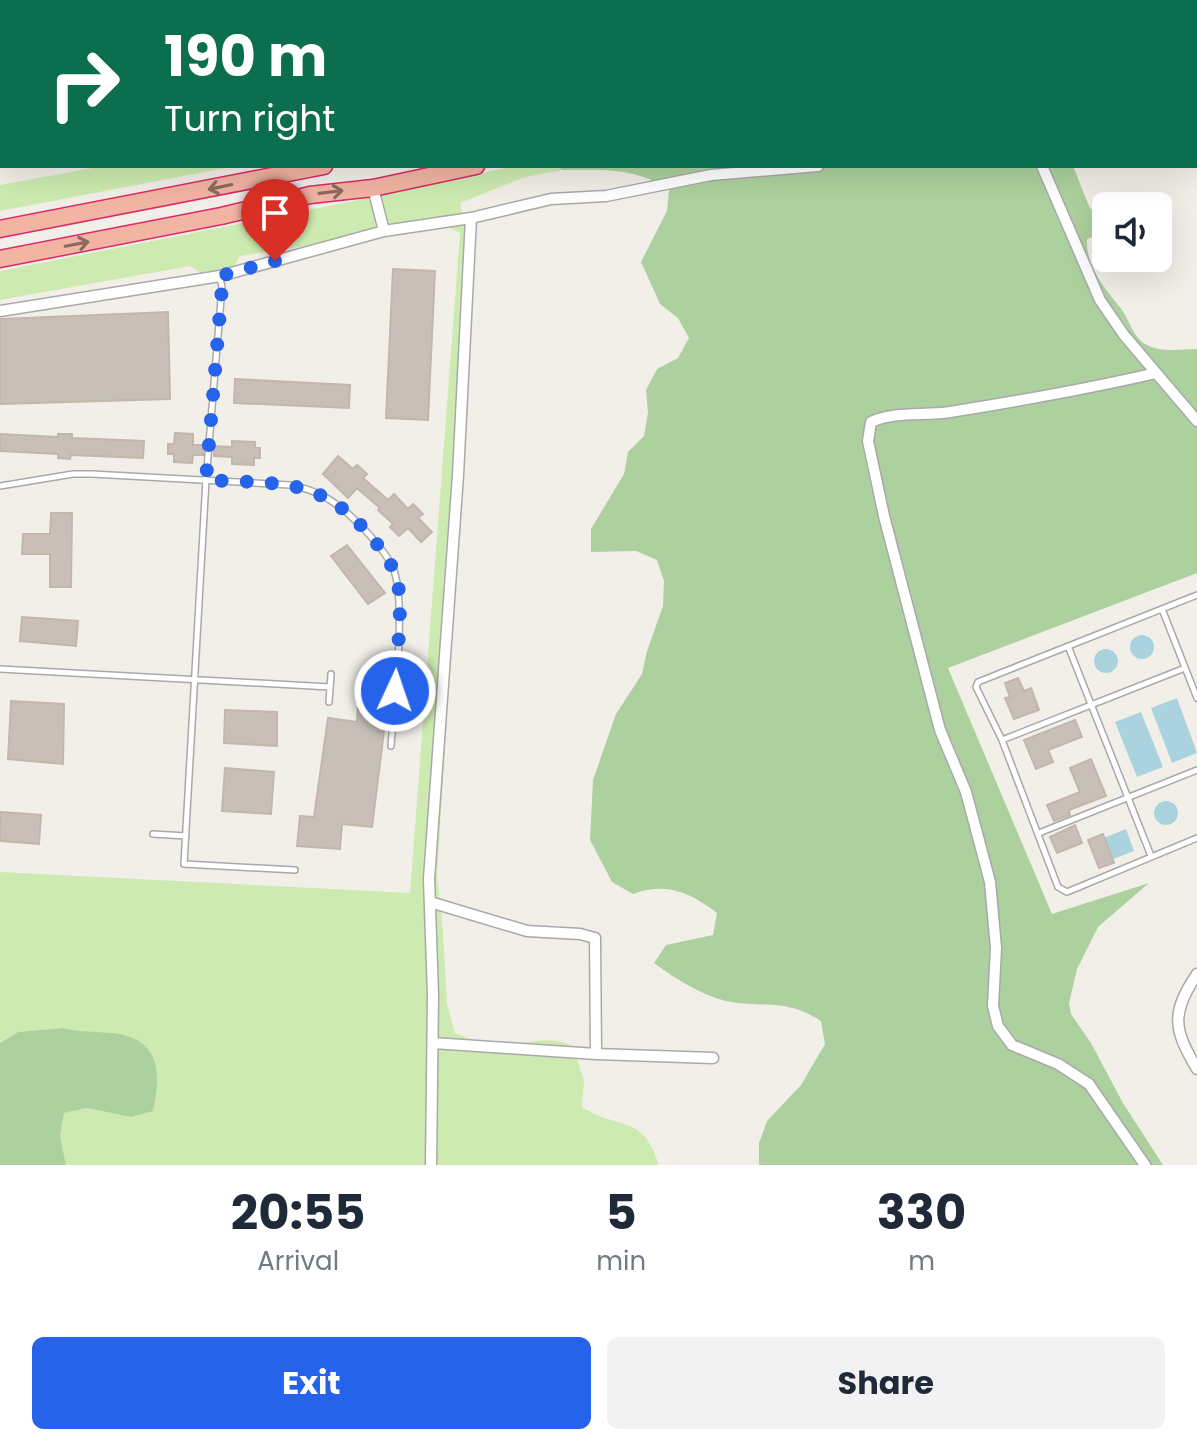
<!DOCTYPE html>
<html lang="en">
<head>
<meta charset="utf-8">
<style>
  :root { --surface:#fff; --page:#f2f2f3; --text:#1f2937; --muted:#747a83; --accent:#2563eb }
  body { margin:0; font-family:Poppins,sans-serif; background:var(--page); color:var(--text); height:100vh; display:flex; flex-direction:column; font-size:30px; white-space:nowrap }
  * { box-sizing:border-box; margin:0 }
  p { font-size:26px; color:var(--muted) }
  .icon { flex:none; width:44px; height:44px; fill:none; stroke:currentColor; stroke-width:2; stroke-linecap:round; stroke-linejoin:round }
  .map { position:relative; height:1165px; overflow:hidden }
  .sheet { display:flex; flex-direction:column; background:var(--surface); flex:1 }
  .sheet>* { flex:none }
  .banner { position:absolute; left:0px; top:0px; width:1198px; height:168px; box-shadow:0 8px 32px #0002; background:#0b6e4f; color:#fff; overflow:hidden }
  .buttons { position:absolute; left:1092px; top:192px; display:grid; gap:16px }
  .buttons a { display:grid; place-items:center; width:80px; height:80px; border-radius:12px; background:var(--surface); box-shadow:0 8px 32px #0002; font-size:40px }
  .pin { position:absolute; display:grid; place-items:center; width:68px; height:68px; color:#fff; margin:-82px -34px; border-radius:50% 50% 50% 0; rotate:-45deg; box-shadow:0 0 8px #0007 }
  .pin .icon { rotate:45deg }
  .me { position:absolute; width:88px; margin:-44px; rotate:3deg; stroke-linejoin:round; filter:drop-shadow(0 0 6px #0008) }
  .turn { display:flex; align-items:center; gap:28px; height:168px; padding:0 32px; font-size:36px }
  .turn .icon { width:104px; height:104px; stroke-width:2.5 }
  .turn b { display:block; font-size:56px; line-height:68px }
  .eta { display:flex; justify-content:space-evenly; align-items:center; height:136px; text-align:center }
  .eta b { font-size:48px; font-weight:700; line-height:56px }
  .action { display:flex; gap:16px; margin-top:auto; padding:16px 32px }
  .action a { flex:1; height:92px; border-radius:12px; background:var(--accent); color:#fff; font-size:32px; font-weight:700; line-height:92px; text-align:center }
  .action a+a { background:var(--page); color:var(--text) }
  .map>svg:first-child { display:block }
</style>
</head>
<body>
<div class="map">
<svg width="1197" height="1165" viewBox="0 0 1197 1165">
  <rect width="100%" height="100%" fill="#f2efe9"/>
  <path fill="#cdebb0" d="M955,0H1197V33L1196,2H954Z
    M103,166H236L0,211V185Z
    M515,166H560L562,170L525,177L460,203L473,259L466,415L437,875L443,932L447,1004L455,1033C468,1037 484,1047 497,1046C523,1046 548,1033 572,1046L584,1080L582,1107C618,1131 643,1112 659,1165H66L60,1136L64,1113L87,1108L131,1117L128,1036L83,1033L63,1028L18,1032L0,1043V872L410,893L460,233L444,225L240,256L222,287L190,266L0,300V271L349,202Z"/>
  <path fill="#add19e" d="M367,0H955L366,2Z
    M558,166H1073L1089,206L1102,225L1098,235L1087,239C1086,268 1105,288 1122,310C1130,322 1134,339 1147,345C1162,353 1181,349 1197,349V573L948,668L1052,914L1149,883L1098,927L1077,969L1069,1003L1071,1014L1091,1043L1123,1103L1163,1165H759V1143L767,1121L801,1085L825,1044L821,1021C784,998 770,1008 731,1002C704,997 676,979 654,963L666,945L713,935L717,913C689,892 667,882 633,894L612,882L590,840L593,780L616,714L642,674L647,651L663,606L664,581L657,560L636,551L591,552V529L624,474L628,452L644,436L648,413L646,390L657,369L678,358L689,338L678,318L660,304L641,262L667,211L669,190C636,167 600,170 562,170Z
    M63,1028C84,1034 108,1030 127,1036C162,1046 160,1082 153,1111L131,1117L87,1108L64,1113L60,1136L66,1165H0V1043L18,1032Z"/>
  <path fill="#aad3df" d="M1130 647a12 12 0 1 1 24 0a12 12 0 1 1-24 0Z
    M1094 661a12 12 0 1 1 24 0a12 12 0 1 1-24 0Z
    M1177,698L1197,753L1172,763L1151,708Z
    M1141,712L1163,767L1137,777L1115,722Z
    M1154 813a12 12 0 1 1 24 0a12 12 0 1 1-24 0Z
    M1126,829L1134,851L1113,859L1104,838Z"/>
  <path fill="#c7bfb8" stroke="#c4b6ab" stroke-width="2" d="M393,269L435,271L428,420L386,418Z
    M168,312L170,399L0,404V319Z
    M235,379L350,385L349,408L234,403Z
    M175,433L193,434V445H203V455H193L192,463L174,462V454H168V444H174Z
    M0,434L58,437V434H72V438L144,441L143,458L71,455L70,459L58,458V454L0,451Z
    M232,441L255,442V448H260V458H254V465L232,464V457L214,456V446L232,447Z
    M338,456L353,469L357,465L367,474L363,478L388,500L394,494L408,509L413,504L423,514L418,518L432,532L421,542L408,528L399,536L390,527L393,524L378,510L380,508L357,488L348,498L323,474Z
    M51,513H72L71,587H50V554H22L23,534H50Z
    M347,545L385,593L368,604L331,556Z
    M22,617L78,621L76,646L20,641Z
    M1018,678L1024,691L1031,688L1039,710L1014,719L1005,698L1010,697L1005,683Z
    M360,681L382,682L378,731H384L372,827L342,824L340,849L297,846L300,816L314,817L328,718L357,722Z
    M11,701L64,704L63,764L8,759Z
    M225,710L277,712V746L224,743Z
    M1075,720L1082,737L1048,750L1053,762L1036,769L1024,740Z
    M1091,759L1106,796L1069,810L1070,815L1054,821L1047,805L1080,792L1070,768Z
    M225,768L274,772L271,814L222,811Z
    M1,812L41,815L39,844L0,841Z
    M1075,825L1082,843L1057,853L1050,837Z
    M1103,834L1114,863L1099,868L1088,840Z"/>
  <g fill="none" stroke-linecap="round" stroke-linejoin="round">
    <g stroke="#a9a9a9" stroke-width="8">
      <path id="service" d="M220,278L222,287L206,480L184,864L295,870
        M0,486L73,474H92L290,485C319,490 338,503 359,524C371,536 385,551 393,568C407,600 394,706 391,746
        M1197,595L978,682L976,687L1002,740L1058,887L1067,892L1197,838
        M1162,609L1197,698
        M1068,646L1151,856
        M0,669L330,687
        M329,702L331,674
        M1002,740L1185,668
        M1039,833L1197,770
        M153,834L186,836"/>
    </g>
    <g stroke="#a9a9a9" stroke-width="13">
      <path id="minor" d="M994,0L995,2
        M339,2V0
        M0,117H2
        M1042,166L1100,300L1124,335L1197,421
        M373,188L384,231
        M0,311L220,276L384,231L471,218L551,199L606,196L711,175L818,166
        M430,902L527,931L580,934L595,938L596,1054L713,1058
        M1197,974C1170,1014 1174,1030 1197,1069
        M433,1043L596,1054
        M431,1165L433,995L429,879L458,475L471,218
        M1145,1165L1089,1084L1058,1064L1012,1045L998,1026L993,1006L996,948L990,882L966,792L940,730L884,516L868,441L871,422C895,411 924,416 950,412C1019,401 1087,389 1156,373"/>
    </g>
    <g stroke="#dc2a67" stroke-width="19">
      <path id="trunk" d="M1196,60H1197
        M1196,89H1197
        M0,229L324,166
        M0,259L221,216L310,195L373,188L476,166"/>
    </g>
    <use href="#service" stroke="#fff" stroke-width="5"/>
    <use href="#minor" stroke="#fff" stroke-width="10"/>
    <use href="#trunk" stroke="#f2b4a3" stroke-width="16"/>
  </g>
  <defs><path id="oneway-shaft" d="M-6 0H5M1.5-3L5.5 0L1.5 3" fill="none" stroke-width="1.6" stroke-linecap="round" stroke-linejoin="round" transform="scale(2)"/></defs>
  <g stroke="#8a6b62">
    <use href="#oneway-shaft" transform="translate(220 187) rotate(168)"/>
    <use href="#oneway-shaft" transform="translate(331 192) rotate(-7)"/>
    <use href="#oneway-shaft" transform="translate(77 244) rotate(-11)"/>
  </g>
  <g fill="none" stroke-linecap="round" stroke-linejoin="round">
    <path stroke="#2563eb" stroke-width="14" stroke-dasharray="0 25.2" d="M275,261L220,276L222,287L206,480C279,484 321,476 372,538C386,555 397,570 399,592C402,624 396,659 395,691"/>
  </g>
</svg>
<div class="buttons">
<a><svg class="icon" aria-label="sound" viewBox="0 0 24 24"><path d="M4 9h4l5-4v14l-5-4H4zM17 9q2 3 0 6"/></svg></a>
</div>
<div class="pin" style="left:275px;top:261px;background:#d93025"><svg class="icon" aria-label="arrive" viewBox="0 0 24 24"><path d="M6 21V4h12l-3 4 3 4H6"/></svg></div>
<svg class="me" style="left:395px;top:691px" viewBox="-20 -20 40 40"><circle r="17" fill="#2563eb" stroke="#fff" stroke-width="3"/><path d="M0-11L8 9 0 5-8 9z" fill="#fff"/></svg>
<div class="banner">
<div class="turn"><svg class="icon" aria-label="right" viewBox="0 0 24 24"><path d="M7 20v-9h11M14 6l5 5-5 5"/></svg><div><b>190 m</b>Turn right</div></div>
</div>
</div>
<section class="sheet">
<div class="eta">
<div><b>20:55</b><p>Arrival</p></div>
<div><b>5</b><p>min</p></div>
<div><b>330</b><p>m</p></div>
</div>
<div class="action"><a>Exit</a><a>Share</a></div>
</section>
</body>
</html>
